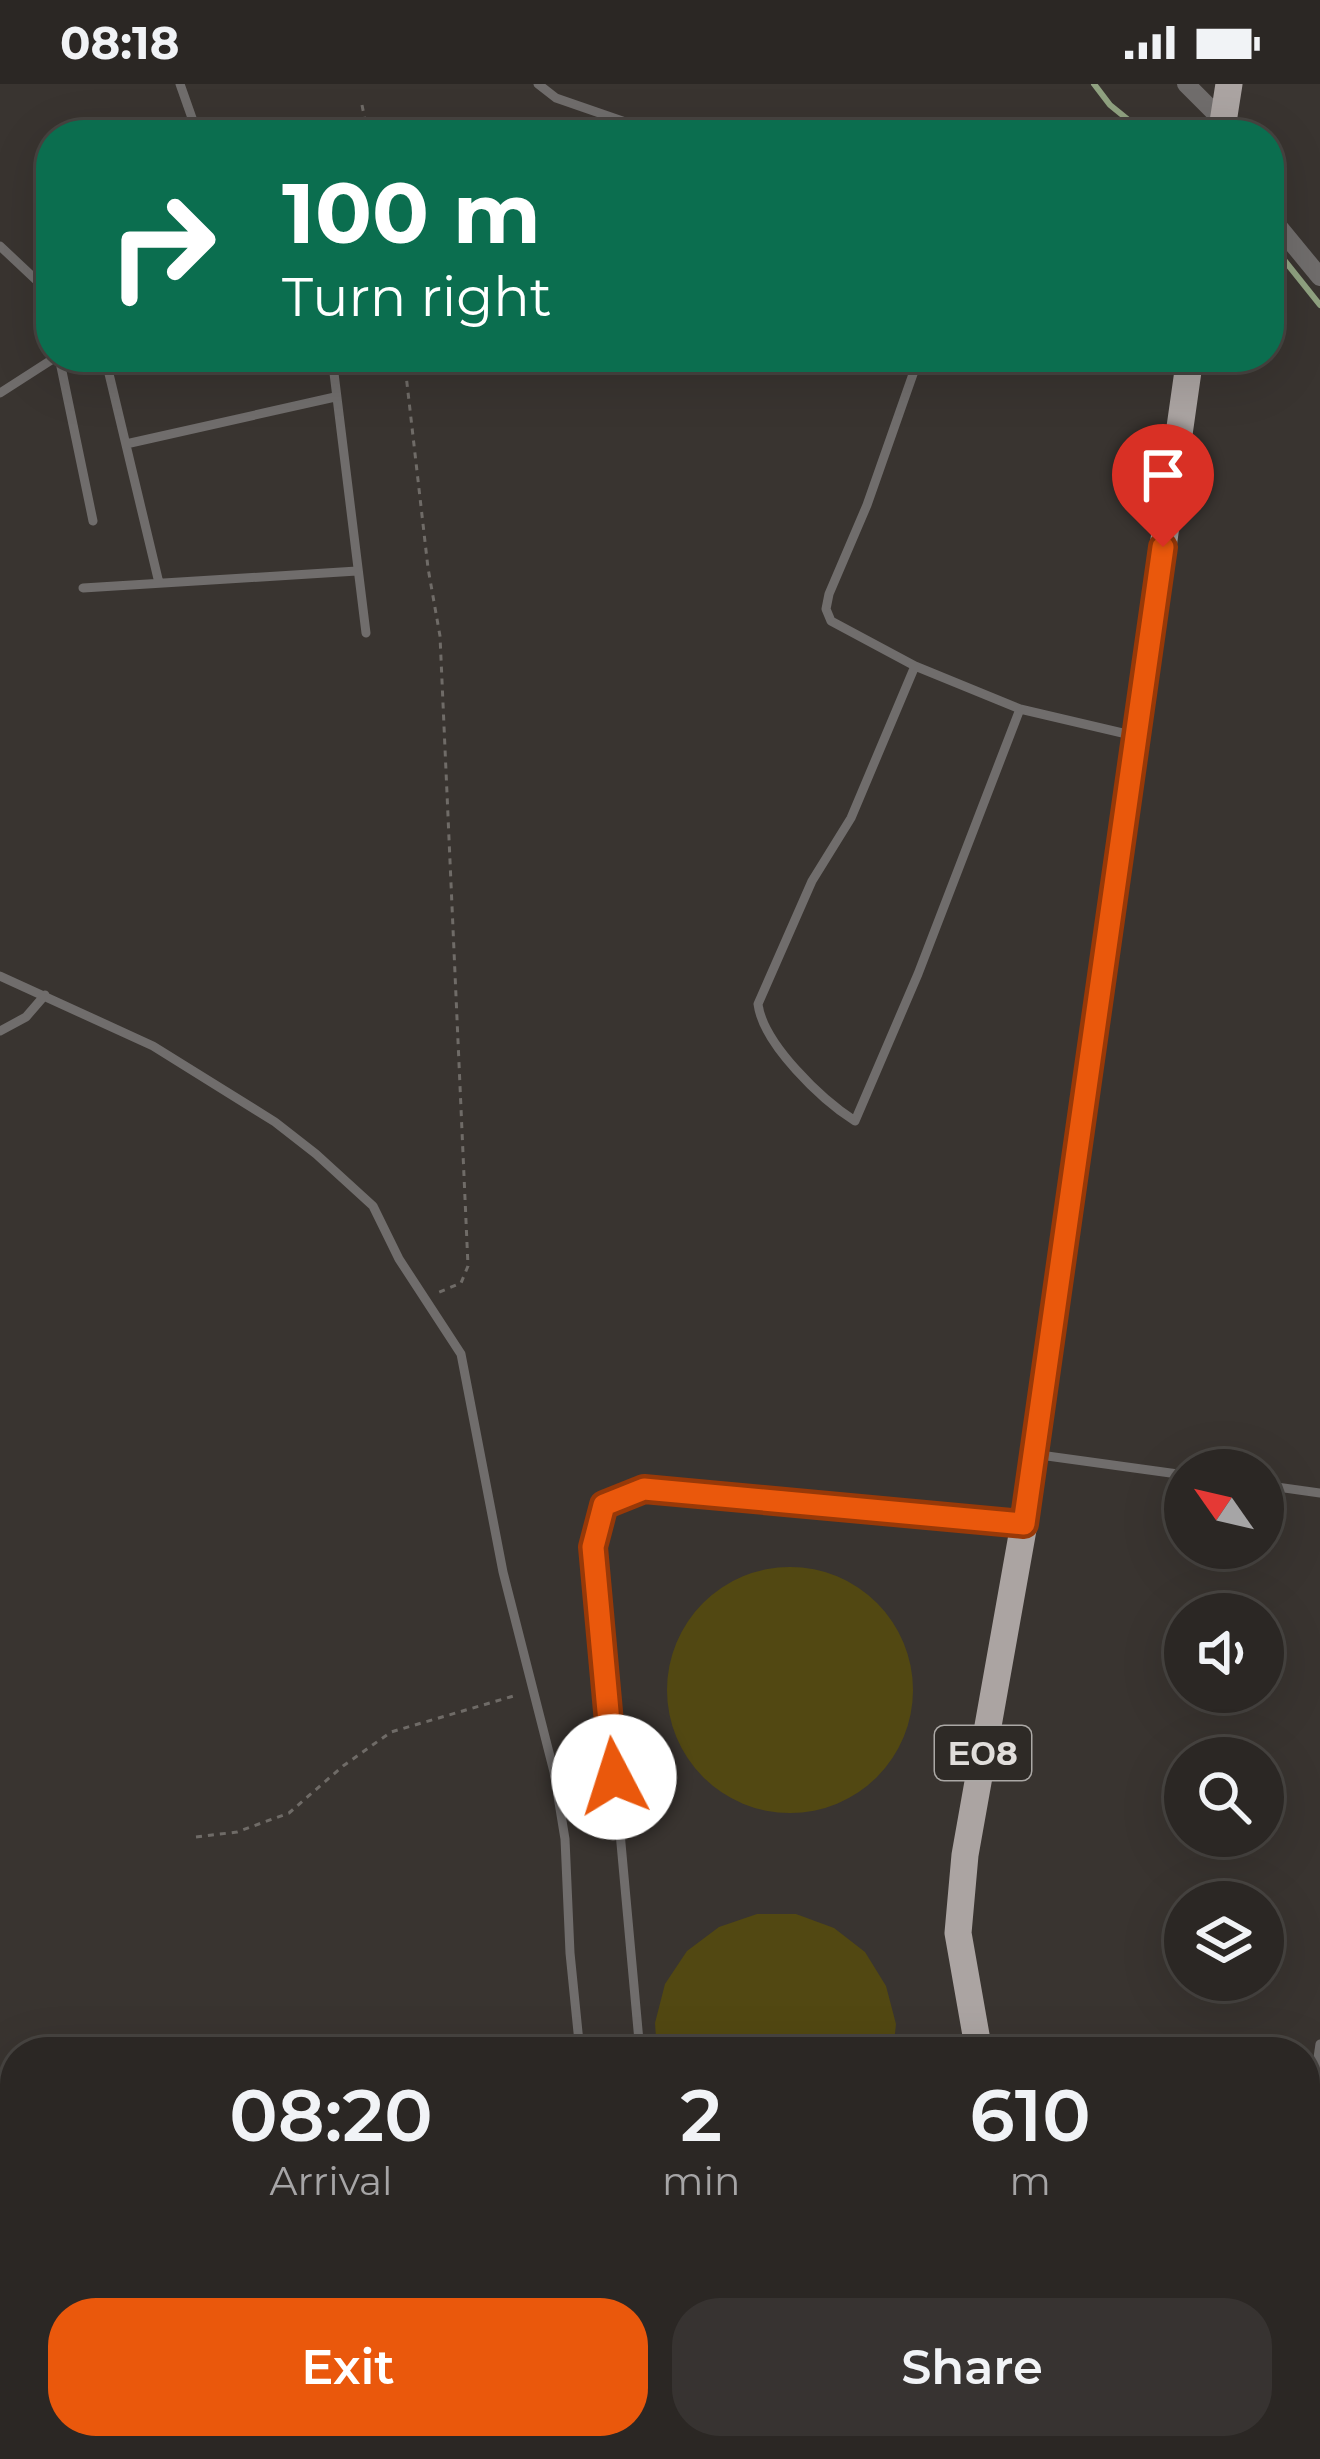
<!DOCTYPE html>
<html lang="en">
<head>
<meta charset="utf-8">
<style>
  :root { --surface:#2b2724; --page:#373331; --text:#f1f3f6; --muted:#a6a5a6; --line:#474441; --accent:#ea580c }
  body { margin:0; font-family:Montserrat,sans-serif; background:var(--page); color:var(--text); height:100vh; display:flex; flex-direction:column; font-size:45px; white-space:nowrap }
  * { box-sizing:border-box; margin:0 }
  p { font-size:39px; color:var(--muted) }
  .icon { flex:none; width:66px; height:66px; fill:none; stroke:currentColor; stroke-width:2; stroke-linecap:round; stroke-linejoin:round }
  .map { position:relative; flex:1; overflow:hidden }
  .drawer { position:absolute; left:0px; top:1953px; width:1320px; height:423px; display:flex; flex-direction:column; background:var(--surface); border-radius:48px 48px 0 0; box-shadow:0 12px 48px #0002,0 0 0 3px var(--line) }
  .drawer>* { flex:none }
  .guide { position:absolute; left:36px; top:36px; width:1248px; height:252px; border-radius:48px; box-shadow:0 12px 48px #0002,0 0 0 3px var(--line); background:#0b6e4f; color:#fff; overflow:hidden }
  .needle { width:78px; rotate:304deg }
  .controls { position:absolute; left:1164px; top:1365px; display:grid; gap:24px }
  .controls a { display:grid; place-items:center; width:120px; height:120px; border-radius:50%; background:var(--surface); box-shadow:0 12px 48px #0002,0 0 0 3px var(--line); font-size:60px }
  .pin { position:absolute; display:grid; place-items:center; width:102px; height:102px; color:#fff; margin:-123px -51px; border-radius:50% 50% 50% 0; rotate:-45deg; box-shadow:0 0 12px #0007 }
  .pin .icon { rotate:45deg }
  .me { position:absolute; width:132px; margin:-66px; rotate:355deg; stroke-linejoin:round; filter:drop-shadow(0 0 9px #0008) }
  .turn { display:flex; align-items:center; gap:42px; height:252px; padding:0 48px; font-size:54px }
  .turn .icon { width:156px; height:156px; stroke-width:2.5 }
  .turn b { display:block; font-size:84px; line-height:102px }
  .eta { display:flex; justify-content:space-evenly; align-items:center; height:204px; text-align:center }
  .eta b { font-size:72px; font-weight:600; line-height:84px }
  .primary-button { display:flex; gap:24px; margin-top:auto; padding:24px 48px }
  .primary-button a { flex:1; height:138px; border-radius:48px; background:var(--accent); color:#fff; font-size:48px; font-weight:600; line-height:138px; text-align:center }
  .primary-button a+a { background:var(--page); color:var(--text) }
  .status { display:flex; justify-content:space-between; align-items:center; height:84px; padding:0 60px; background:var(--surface); direction:ltr }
  .status svg { height:33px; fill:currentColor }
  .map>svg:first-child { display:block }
</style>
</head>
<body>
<div class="status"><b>08:18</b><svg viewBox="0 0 49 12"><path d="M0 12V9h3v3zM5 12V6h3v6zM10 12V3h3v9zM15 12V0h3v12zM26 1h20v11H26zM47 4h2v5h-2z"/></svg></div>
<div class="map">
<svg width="1320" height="2375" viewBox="0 0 1320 2375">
  <rect width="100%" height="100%" fill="#393430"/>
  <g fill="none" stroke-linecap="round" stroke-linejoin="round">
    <path stroke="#90a281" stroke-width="6" d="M1094,0L1110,21L1147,51
      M1269,157L1320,221"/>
  </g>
  <path fill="#524812" d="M667 1606a123 123 0 1 1 246 0a123 123 0 1 1-246 0Z
    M757,1830H796L834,1844L865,1868L886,1902L896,1940L893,1968H657L655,1939L665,1900L687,1867L719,1843Z
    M708,2361H929L923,2375H718Z"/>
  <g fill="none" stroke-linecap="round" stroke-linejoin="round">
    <path stroke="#6f6b67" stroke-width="3" stroke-dasharray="6 6" stroke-linecap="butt" d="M362,21L368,51
      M404,273L428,484L440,552L468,1182L461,1199L437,1209
      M196,1753L237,1748L289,1729L343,1682L391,1648L517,1611
      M596,2361L598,2375"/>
    <path stroke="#706d6c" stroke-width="9" d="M180,0L198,51
      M538,0L556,14L663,51
      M0,162L51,210
      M51,184L38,198L51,235
      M59,273L93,437
      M105,273L159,499
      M332,273L366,549
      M919,273L867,421L829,510L826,525L831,537L915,582L1020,625L1131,651
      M0,309L56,273
      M126,360L335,313
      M83,504L357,487
      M915,582L851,734L812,797L758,920C763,960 822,1016 855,1037L918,890L1020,625
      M0,892L153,962L275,1038L316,1070L373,1122L399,1175L461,1270L503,1488L554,1688L565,1755L570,1869L580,1968
      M0,947L26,933L45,911
      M1040,1371L1185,1391
      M1263,1401L1320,1409
      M640,1968L594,1463L604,1421L644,1405L1020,1440
      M1305,2063L1320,1960
      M673,2361L674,2375
      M1260,2375L1262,2361"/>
    <path stroke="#706d6c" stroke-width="18" d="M1186,0L1223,37
      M1269,131L1320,193"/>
    <path stroke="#aba4a2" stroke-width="27" d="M1221,51L1229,0
      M979,1968L958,1849L965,1771L1024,1440L1190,273
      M1008,2375L1011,2361"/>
  </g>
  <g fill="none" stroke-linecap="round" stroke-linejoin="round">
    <g stroke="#983908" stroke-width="30">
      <path id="route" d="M614,1693L593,1463L604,1421L644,1405L1024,1440L1163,463"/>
    </g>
    <use href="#route" stroke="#ea580c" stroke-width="21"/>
  </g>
  <g text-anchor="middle" stroke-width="12" stroke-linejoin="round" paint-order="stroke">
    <rect fill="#2e2a26" stroke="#aba8a5" stroke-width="3" x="935" y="1642" width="96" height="54" rx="9"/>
    <g font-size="33" font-weight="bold" fill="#e1dedb">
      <text x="983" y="1681">ΕΟ8</text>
    </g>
  </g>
</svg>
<div class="controls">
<a><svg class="needle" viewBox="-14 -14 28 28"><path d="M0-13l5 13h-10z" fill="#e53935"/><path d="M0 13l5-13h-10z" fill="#a6a5a6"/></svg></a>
<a><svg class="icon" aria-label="sound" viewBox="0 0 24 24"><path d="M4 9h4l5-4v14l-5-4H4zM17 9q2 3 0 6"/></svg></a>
<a><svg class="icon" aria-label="search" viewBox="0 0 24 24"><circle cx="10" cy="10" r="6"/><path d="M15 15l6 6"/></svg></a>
<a><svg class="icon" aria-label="layers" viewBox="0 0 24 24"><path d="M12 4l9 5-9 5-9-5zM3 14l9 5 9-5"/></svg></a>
</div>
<div class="pin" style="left:1163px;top:463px;background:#d93025"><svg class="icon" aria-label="arrive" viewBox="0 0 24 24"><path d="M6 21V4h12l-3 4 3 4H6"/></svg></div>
<svg class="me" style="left:614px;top:1693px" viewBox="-20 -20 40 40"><circle r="19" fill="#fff"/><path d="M0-13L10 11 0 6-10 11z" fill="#ea580c"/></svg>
<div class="guide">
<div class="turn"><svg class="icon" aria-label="right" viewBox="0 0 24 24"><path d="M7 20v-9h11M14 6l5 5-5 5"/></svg><div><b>100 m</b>Turn right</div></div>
</div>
<section class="drawer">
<div class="eta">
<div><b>08:20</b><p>Arrival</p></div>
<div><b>2</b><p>min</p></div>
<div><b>610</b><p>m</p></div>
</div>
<div class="primary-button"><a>Exit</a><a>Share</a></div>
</section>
</div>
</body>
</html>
